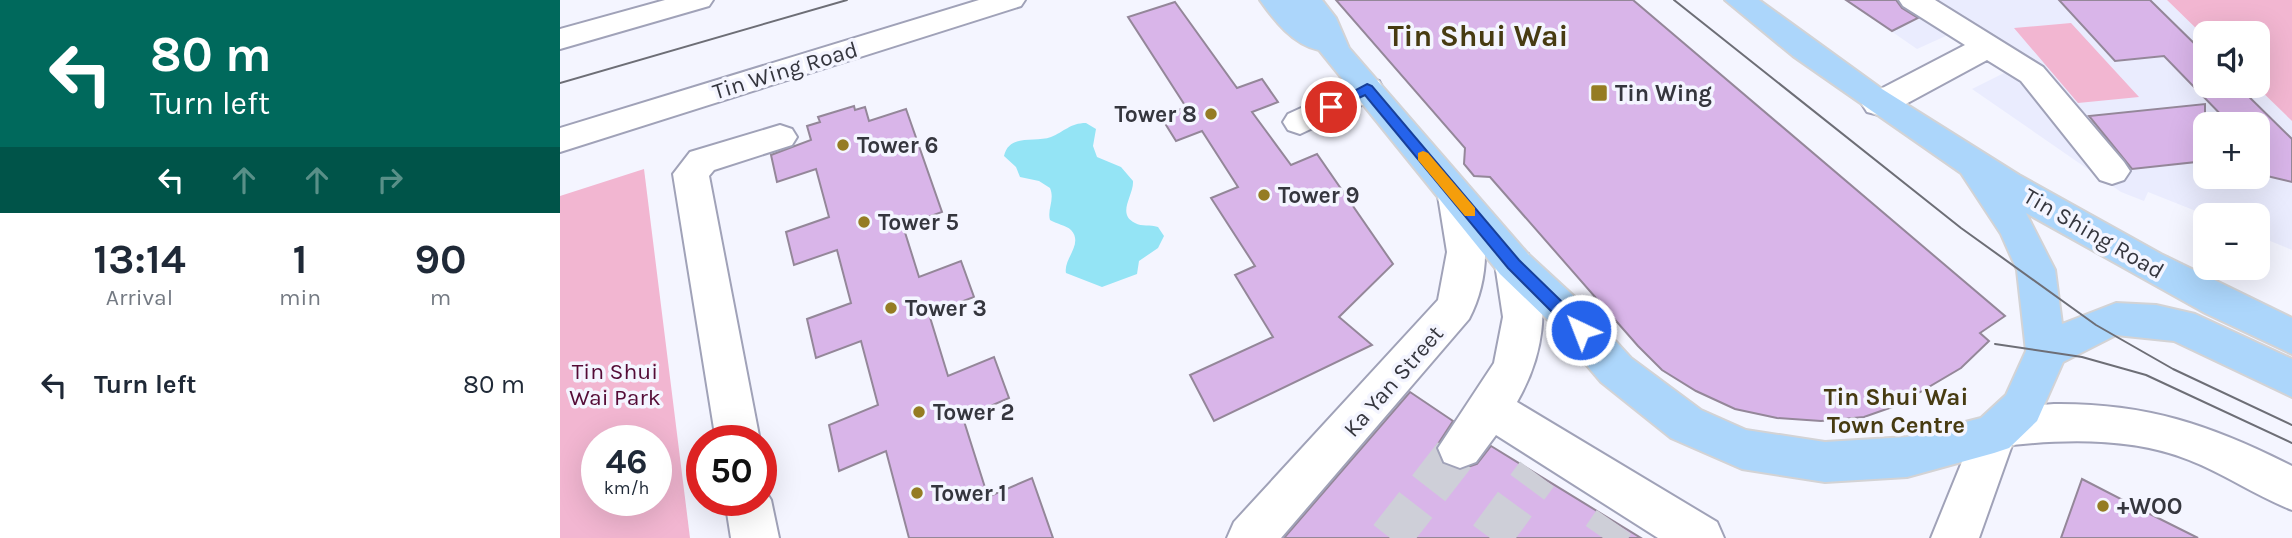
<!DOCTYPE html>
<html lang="en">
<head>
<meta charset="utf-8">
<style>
  :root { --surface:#fff; --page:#f2f2f3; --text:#1f2937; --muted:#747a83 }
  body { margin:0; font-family:Karla,sans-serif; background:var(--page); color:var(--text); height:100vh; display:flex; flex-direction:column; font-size:26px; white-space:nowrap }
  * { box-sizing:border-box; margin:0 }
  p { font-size:23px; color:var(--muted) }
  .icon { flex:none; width:38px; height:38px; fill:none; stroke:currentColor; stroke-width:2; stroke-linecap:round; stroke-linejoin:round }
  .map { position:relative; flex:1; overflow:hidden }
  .side { display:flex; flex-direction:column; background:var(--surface); width:560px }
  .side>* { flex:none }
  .hud { background:#00695c; color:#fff; overflow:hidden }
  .tools { position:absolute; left:1633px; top:21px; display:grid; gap:14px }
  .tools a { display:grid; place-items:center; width:77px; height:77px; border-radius:14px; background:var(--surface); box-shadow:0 7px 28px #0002; font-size:35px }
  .speed { position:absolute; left:21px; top:425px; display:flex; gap:14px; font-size:35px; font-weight:700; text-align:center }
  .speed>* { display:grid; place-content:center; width:91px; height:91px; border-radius:50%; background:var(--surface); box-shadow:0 7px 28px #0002; line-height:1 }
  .speed small { font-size:18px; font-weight:400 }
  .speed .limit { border:10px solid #d22; background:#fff; color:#111 }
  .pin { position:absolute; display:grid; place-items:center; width:60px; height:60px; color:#fff; margin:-30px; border:4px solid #fff; border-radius:50%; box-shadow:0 2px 7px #0007 }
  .me { position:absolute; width:77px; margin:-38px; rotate:317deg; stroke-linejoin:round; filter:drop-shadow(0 0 5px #0008) }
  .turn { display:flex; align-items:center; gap:24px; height:147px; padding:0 35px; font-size:32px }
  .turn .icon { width:91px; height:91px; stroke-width:2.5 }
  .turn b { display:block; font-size:49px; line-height:60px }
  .lanes { display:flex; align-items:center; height:66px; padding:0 35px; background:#0003; justify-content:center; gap:35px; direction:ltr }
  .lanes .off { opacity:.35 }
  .eta { display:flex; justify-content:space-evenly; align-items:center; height:119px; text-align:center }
  .eta b { font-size:42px; font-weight:700; line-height:49px }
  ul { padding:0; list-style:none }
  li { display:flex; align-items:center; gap:21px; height:105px; padding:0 35px }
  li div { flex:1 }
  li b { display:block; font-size:26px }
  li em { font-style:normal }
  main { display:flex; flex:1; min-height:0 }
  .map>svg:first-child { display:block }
</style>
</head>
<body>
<main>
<section class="side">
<div class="hud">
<div class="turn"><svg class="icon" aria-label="left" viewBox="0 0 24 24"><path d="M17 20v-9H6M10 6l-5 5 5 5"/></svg><div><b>80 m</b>Turn left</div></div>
<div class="lanes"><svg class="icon" aria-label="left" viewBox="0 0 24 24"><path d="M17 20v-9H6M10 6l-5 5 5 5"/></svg><svg class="icon off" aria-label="ahead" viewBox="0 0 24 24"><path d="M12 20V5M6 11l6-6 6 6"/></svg><svg class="icon off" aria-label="ahead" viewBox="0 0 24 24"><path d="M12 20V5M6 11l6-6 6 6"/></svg><svg class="icon off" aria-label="right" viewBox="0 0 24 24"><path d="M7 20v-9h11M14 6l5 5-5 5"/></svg></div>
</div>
<div class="eta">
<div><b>13:14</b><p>Arrival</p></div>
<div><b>1</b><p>min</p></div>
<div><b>90</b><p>m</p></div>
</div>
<ul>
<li><svg class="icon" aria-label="left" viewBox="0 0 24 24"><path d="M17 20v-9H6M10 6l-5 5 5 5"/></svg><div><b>Turn left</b></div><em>80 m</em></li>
</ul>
</section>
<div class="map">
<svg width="1732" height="538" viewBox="0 0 1732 538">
  <rect width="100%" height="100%" fill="#f4f5ff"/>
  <path fill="#eaecfe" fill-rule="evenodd" d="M1286,0H1607L1645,37V86H1696L1732,121V250L1698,236V215H1646L1588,192L1584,201L1561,192L1412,89L1466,62L1410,25L1357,49ZM1645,124H1698V177H1645Z"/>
  <path fill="#f2b6d1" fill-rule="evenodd" d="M1607,0H1732V121L1696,86L1698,33H1645V37Z
    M1511,23L1579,97L1518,103L1454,28Z
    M84,169L130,538H0V196ZM37,441H96V500H37Z"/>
  <path fill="#94e4f5" d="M526,123L536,129L533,146L537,157L561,167L573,181C574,195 556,214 575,223C582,227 590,224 598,227L604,236L598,248L579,261L577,274L542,287L506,273C503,259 524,244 511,230C506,225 496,224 490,220C487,209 495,200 490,188L479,181L460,177L456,167L444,156C449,133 475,143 491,137C504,132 510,123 526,123Z"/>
  <path fill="#d9b5e9" stroke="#948799" stroke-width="2" d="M776,0H1073L1445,316L1420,333L1429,341L1401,368L1338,405L1304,417L1261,421L1217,418L1175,409L1136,391L1102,370L1078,346L930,177L914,176L904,164L905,148Z
    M1286,0H1336L1342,8L1358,18L1332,31Z
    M1499,0H1590L1645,54V86H1678L1732,139V182L1707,176L1698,170V124H1670L1604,56L1555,61Z
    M615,2L677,88L702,79L718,102L692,112L731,165L757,154L833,264L779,317L812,345L654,421L630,375L713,337L675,275L695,266L651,198L678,187L642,131L616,141L601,117L626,107L568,17Z
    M1645,104V161L1572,169L1529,116Z
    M294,106L295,110L305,107L309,121L346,109L382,212L343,226L359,277L401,261L414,297L369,314L388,376L434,357L449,398L403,418L428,497L472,478L493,538H349L326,451L279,471L269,425L318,405L301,341L256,358L247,319L291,303L277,250L234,265L226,232L269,217L256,169L217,182L211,155L251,140L247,126L260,122L258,117Z
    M850,392L893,421L876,447L883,464L899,470L917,464L931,446L1081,538H724Z
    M1522,479L1588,513L1638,538H1501Z"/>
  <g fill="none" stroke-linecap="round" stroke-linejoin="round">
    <path stroke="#cecfd8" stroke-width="42" stroke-dasharray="42 21" stroke-linecap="butt" d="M830,538L900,448
      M930,538L977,474
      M1043,538L1054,522"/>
    <g stroke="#a0a2b8" stroke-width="4">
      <path id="minor" d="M105,0H153L149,6L0,49V29Z
        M419,0H465L461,6L0,152V128Z
        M1339,0H1375L1483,67L1564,162L1570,171L1564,180L1552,184L1540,180L1461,81L1427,60L1331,112L1319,115L1307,112L1302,104L1307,96L1405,45L1343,6Z
        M807,78L819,81L823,89L819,97L740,134L728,130L723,122L728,114Z
        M220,125L232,129L237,137L232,145L154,170L149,176L200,441H156L113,174L130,152Z
        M896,183L909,187C931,227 930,279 909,319L721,538H667L674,522L878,300L887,252L878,196L883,187Z
        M954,249L968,254C993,301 983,357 957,402L1157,522L1164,538H1098L936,435L916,462L900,468L884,462L878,448L934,363L943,317L935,264L940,254Z
        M1494,404C1586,403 1651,425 1732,466V510C1696,496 1665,474 1629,460C1574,438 1510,439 1452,445L1419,538H1371L1419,420L1443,408Z
        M201,484L211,500L219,538H171L165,500H201Z"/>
    </g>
    <g stroke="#d3d3d5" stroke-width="4">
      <path id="major" d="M700,0H762L776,18L789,48L968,254L1018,300L1071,358L1141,410L1186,430L1265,442L1347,437L1421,418L1446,395L1466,351L1457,270L1441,234L1401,173L1233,56L1165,0H1199L1322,89L1459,175L1601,254L1732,318V354L1645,313L1466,213L1495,270L1502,324L1556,303L1596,305L1635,314L1732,359V397L1614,341L1556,335L1503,362L1477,421L1449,448L1434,453L1347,477L1265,482L1182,469L1111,438L1041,382L990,322L940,274L759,50C733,45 714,20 700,0Z"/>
    </g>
    <use href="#minor" fill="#fff" fill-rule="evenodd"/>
    <use href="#major" fill="#acd6fb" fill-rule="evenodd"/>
    <path stroke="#6d6e76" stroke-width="2" d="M1114,0L1401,228L1536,325L1613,369L1732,425
      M0,83L287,0
      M1435,344L1522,357L1586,375L1732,443"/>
  </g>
  <path fill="#2563eb" stroke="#184099" stroke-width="2" d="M807,84L812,86L959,260L1027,326L1029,330L1027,335H1015L948,268L805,95L771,111L764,107Z"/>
  <path fill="#f59e0b" d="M863,151L868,153L915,208V216H905L858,160V153Z"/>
  <g fill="#957c23" stroke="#f4f5ff" stroke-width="2.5">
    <rect x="1030" y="84" width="18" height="18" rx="3.5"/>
    <circle cx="651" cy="114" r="7"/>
    <circle cx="283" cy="145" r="7"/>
    <circle cx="704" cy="195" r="7"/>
    <circle cx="304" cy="222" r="7"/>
    <circle cx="331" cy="308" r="7"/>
    <circle cx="359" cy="412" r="7"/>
    <circle cx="357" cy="493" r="7"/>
    <circle cx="1543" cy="506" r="7"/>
  </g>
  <g text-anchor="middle" stroke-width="7" stroke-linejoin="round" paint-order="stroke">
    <g font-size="23" fill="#35363e" stroke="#f4f5ff">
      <text transform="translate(225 70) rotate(-17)" y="8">Tin Wing Road</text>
      <text transform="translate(1534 233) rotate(30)" y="8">Tin Shing Road</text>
      <text transform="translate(833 381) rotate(-49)" y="8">Ka Yan Street</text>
    </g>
    <g font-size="23" font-weight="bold" fill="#35363e" stroke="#f4f5ff" text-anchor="start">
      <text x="1055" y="101">Tin Wing</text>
      <text x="637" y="122" text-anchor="end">Tower 8</text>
      <text x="297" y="153">Tower 6</text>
      <text x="718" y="203">Tower 9</text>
      <text x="318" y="230">Tower 5</text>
      <text x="345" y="316">Tower 3</text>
      <text x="373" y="420">Tower 2</text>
      <text x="371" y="501">Tower 1</text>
      <text x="1557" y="514">+WOO</text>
    </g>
    <g font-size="23" fill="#540b36" stroke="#f4f5ff">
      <text x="55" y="379">Tin Shui<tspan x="55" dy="26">Wai Park</tspan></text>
    </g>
    <g font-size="24" font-weight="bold" fill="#473b12" stroke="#f4f5ff">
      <text x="1336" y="405">Tin Shui Wai<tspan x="1336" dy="28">Town Centre</tspan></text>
    </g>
    <g font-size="30" font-weight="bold" fill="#473b12" stroke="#f4f5ff">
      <text x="918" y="46">Tin Shui Wai</text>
    </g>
  </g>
</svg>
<div class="tools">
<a><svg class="icon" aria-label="sound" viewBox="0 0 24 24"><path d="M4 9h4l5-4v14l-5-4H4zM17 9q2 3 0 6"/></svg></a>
<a>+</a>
<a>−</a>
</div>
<div class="speed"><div>46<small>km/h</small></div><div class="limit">50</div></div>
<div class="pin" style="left:771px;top:107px;background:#d93025"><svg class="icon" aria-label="arrive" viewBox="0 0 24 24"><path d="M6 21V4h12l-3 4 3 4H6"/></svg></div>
<svg class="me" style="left:1021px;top:330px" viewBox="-20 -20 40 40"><circle r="17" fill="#2563eb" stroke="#fff" stroke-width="3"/><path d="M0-11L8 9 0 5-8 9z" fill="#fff"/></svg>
</div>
</main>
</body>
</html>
